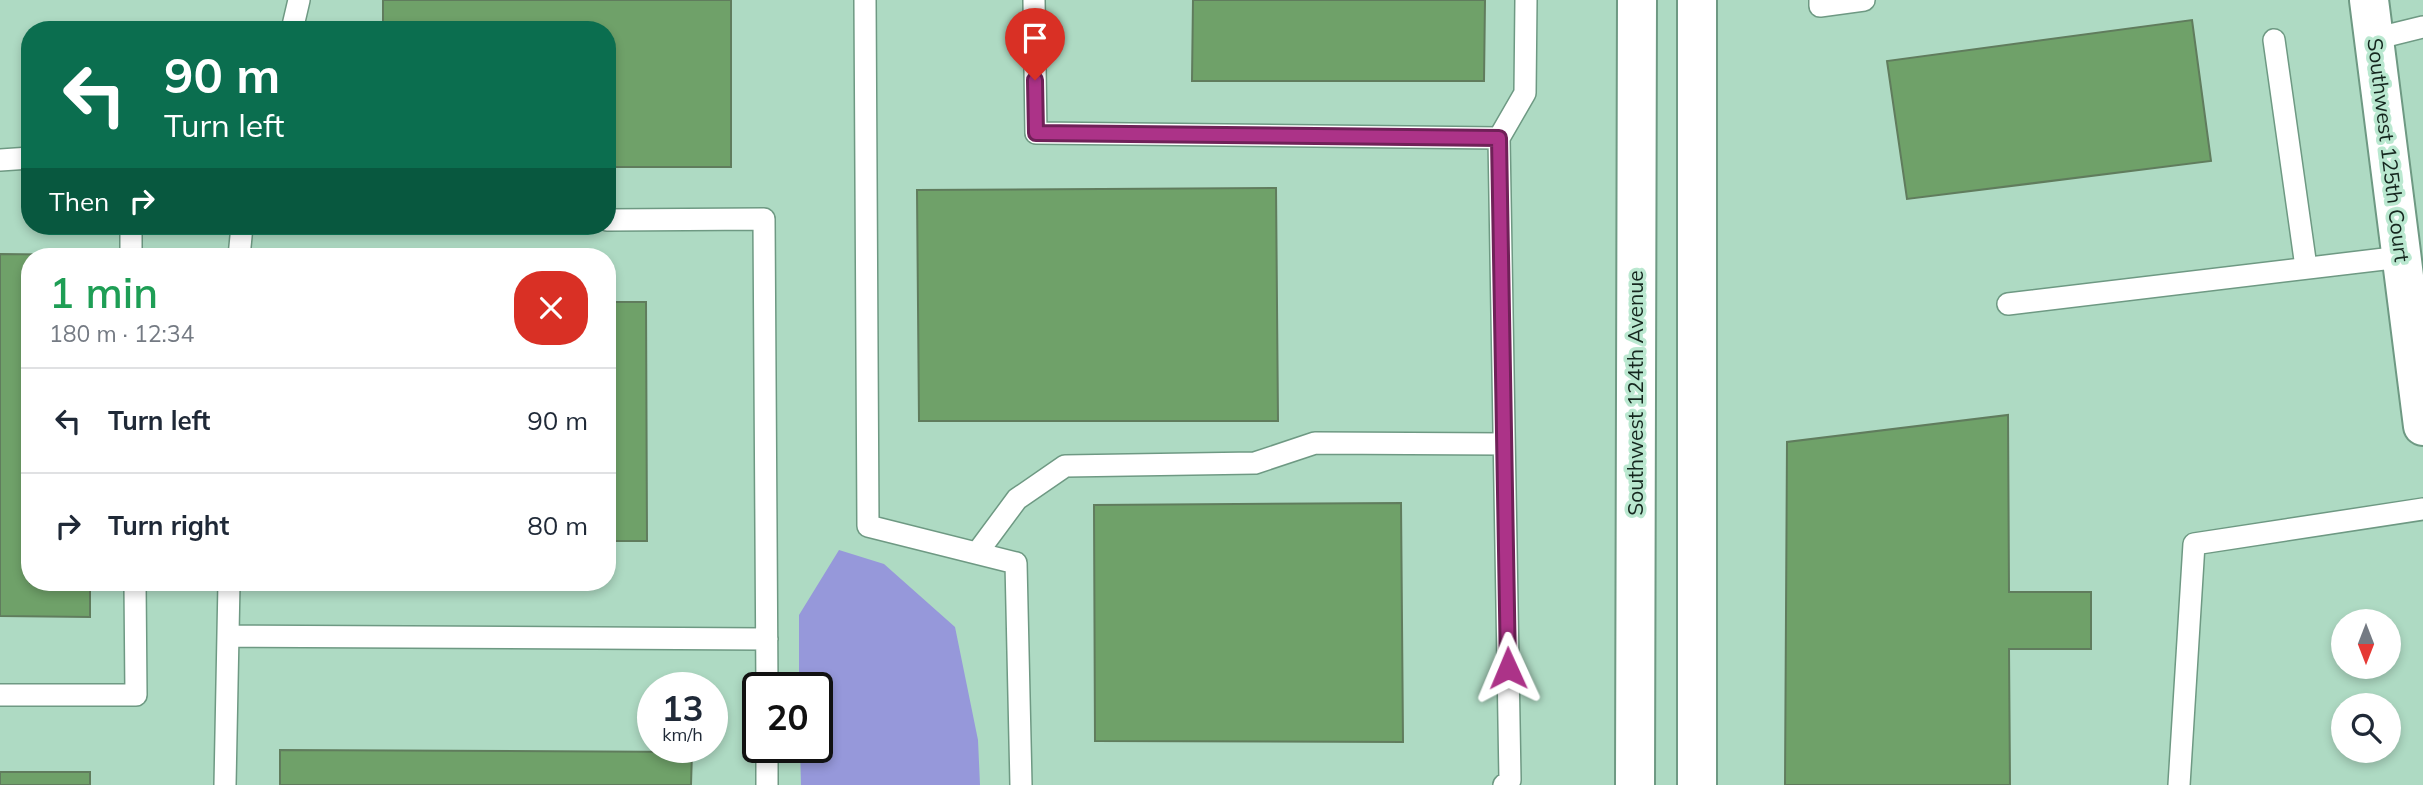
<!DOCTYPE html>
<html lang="en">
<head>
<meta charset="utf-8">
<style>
  :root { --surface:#fff; --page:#f2f2f3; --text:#1f2937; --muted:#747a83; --line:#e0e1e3 }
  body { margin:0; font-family:Mulish,sans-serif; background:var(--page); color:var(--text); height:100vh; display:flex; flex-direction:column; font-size:26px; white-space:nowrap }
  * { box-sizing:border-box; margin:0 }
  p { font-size:23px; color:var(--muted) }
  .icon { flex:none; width:38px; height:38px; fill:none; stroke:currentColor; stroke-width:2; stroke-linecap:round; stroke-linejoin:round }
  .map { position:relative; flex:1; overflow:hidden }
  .panel { position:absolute; left:21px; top:248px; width:595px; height:343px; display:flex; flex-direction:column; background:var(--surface); border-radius:28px; box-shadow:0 4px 10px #0003 }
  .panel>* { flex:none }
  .banner { position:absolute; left:21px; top:21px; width:595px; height:214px; border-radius:28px; box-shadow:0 4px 10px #0003; background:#0b6e4f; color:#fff; overflow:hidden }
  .needle { width:46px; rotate:180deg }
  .fabs { position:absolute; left:2331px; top:609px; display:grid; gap:14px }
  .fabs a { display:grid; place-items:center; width:70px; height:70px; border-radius:50%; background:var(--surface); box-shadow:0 4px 10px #0003; font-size:35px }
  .speed { position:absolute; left:637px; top:672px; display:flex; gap:14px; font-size:35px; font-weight:700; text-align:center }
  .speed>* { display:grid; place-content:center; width:91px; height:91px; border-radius:50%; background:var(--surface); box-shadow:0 4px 10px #0003; line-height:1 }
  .speed small { font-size:18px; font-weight:400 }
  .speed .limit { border:4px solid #111; border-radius:10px; background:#fff; color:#111 }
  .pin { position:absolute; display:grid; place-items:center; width:60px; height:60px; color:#fff; margin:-72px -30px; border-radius:50% 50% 50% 0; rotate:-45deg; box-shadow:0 0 7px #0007 }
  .pin .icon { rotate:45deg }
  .me { position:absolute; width:77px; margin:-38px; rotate:359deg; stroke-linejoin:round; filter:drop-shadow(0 0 5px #0008) }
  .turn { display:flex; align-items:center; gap:24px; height:147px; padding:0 28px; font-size:32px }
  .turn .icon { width:91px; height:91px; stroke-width:2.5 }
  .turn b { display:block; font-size:49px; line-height:60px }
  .then { display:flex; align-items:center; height:66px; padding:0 28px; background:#0003; gap:14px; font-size:26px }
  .round { display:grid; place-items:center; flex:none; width:74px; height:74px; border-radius:28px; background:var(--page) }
  .summary { display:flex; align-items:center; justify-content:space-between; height:119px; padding:0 28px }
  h1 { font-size:42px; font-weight:600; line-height:52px; color:#1e9e55 }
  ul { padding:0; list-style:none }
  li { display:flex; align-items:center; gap:21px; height:105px; padding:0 28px; border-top:2px solid var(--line) }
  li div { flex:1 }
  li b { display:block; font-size:26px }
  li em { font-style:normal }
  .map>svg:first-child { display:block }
</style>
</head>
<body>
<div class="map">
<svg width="2423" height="785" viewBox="0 0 2423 785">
  <rect width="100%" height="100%" fill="#aedac3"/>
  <path fill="#9698da" d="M839,550L884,564L955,627L978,740L980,785H801L800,747H817V688H799V615Z"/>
  <path fill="#6fa169" stroke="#607c5d" stroke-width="2" d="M383,0H731V167H607V30H383Z
    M1193,0H1485L1484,81H1192Z
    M2192,20L2211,161L1907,199L1887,61Z
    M1276,188L1278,421H919L917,190Z
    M0,254L91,255V257H30V583H90V617L0,616Z
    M607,302H646L647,541H607Z
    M2008,415L2009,592H2091V649H2009L2010,785H1785L1787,442Z
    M1401,503L1403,742L1095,741L1094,505Z
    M280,750L692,752L691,785H280Z
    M0,772H90V785H0Z"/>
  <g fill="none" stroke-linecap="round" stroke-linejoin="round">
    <g stroke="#6e9983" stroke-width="24">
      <path id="service" d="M865,0L868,526L1016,563L1021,785
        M1034,0L1036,133L1499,138L1510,780L1504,785
        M1820,0V6L1864,0
        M292,30L299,0
        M2374,39L2423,27
        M2274,40L2306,267
        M1499,138L1525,93L1526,0
        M0,160L30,158
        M607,220L764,219L767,688
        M131,226V257
        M239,257L242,226
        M2008,304L2401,257
        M977,553L1017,499L1065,466L1255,463L1315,443L1504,444
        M228,636L767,639
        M0,695H136L135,583
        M767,747V785
        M225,785L229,583
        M2179,785L2194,544L2423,509"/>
    </g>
    <g stroke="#6e9983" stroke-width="42">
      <path id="minor" d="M2369,0L2423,426"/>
    </g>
    <g stroke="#6e9983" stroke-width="42">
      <path id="primary" d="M1697,0V785
        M1635,785L1637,0"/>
    </g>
    <use href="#service" stroke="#fff" stroke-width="21"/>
    <use href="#minor" stroke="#fff" stroke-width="38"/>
    <use href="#primary" stroke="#fff" stroke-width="38"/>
  </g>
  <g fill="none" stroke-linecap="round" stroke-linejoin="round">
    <g stroke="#702158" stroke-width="18">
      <path id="route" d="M1035,80L1036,133L1499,138L1508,668"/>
    </g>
    <use href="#route" stroke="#ac3388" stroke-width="12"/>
  </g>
  <g text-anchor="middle" stroke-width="7" stroke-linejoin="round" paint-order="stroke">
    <g font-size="21" fill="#15261e" stroke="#bae8d0">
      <text transform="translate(2388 150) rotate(83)" y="7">Southwest 125th Court</text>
      <text transform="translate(1636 393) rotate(-90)" y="7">Southwest 124th Avenue</text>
    </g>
  </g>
</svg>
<div class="fabs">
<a><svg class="needle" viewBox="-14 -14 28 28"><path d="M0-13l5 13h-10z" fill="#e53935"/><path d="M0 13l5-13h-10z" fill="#747a83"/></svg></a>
<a><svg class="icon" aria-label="search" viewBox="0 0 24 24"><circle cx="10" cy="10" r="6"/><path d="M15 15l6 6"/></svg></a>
</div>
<div class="speed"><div>13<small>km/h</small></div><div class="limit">20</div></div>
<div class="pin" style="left:1035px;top:80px;background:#d93025"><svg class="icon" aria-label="arrive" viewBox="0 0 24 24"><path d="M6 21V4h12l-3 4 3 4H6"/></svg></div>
<svg class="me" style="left:1508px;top:668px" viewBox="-20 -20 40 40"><path d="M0-17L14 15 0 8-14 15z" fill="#ac3388" stroke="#fff" stroke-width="4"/></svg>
<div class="banner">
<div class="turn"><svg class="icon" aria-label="left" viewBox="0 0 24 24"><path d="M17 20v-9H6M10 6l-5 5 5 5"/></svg><div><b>90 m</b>Turn left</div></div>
<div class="then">Then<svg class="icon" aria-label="right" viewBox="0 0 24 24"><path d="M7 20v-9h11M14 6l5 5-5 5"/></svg></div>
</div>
<section class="panel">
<div class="summary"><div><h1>1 min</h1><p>180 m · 12:34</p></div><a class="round" style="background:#d93025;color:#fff"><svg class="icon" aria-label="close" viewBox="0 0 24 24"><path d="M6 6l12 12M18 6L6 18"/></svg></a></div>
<ul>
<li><svg class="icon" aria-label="left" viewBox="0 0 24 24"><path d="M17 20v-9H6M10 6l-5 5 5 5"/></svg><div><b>Turn left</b></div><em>90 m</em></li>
<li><svg class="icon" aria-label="right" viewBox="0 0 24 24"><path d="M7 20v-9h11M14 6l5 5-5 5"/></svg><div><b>Turn right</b></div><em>80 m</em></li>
</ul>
</section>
</div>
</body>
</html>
